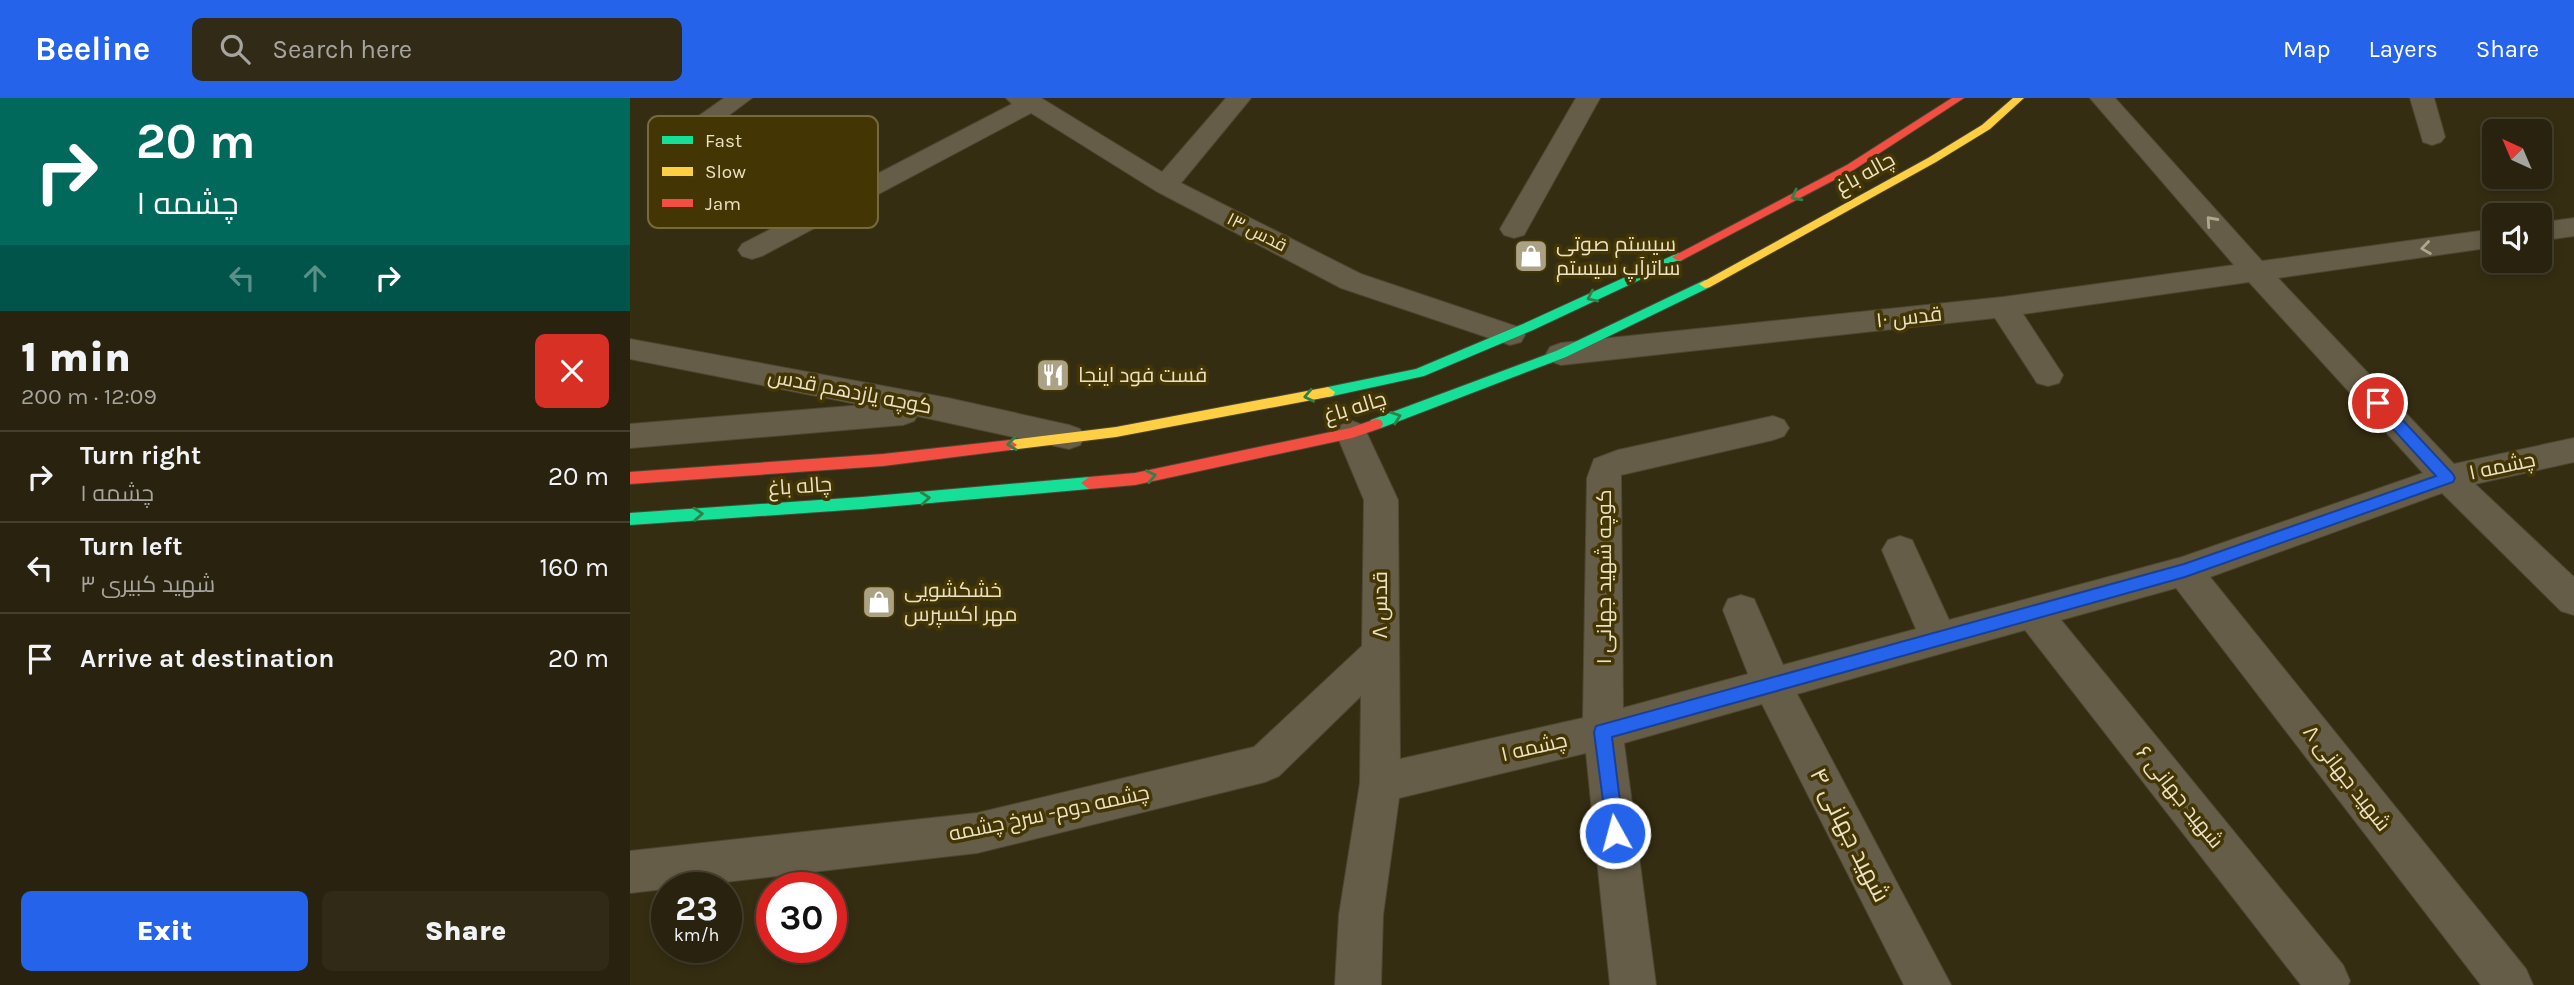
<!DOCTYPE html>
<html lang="en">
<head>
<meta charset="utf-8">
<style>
  :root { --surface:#28220e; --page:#302a17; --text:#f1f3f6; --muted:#a5a49e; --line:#443f2e; --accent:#2563eb }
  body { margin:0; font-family:Karla,Cairo,sans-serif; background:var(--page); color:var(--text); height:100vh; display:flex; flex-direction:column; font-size:26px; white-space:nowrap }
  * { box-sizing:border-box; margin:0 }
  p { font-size:23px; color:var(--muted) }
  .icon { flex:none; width:38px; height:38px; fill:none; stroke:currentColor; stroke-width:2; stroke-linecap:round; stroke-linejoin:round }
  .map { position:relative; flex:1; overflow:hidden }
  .side { display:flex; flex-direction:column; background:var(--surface); width:630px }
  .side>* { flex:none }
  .banner { background:#00695c; color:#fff; overflow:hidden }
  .needle { width:46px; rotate:316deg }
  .tools { position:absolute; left:1852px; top:21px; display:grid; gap:14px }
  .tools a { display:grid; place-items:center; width:70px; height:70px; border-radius:10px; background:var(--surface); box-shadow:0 4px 10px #0003,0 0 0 2px var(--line); font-size:35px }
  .speed { position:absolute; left:21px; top:774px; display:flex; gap:14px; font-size:35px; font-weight:700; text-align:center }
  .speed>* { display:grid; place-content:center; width:91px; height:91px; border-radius:50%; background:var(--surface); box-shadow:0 4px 10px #0003,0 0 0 2px var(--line); line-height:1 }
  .speed small { font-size:18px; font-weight:400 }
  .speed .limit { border:10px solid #d22; background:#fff; color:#111 }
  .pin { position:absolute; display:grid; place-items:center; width:60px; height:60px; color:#fff; margin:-30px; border:4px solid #fff; border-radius:50%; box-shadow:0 2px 7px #0007 }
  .me { position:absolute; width:77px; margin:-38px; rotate:353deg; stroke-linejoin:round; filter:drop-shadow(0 0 5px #0008) }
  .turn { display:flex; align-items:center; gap:24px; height:147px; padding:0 21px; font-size:32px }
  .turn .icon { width:91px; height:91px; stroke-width:2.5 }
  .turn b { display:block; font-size:49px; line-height:60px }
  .lanes { display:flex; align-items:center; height:66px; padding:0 21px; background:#0003; justify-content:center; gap:35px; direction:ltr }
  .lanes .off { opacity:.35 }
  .round { display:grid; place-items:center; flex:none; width:74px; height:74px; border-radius:10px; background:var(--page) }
  .summary { display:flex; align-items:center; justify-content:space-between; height:119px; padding:0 21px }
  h1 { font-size:42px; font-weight:800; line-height:52px }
  .cta { display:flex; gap:14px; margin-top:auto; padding:14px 21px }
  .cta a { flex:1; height:80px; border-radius:10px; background:var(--accent); color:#fff; font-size:28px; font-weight:800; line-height:80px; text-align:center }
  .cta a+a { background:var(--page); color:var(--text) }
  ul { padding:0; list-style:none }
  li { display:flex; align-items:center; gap:21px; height:91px; padding:0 21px; border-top:2px solid var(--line) }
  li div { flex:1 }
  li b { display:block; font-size:26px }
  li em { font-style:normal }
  header { display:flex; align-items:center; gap:42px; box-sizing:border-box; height:98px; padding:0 35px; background:var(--accent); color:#fff }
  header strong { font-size:33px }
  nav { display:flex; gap:38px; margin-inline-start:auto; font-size:24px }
  .search { width:490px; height:63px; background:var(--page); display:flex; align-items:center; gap:18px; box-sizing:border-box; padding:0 24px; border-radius:10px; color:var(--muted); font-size:26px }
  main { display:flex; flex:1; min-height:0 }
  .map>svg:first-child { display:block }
</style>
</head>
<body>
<header>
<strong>Beeline</strong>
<div class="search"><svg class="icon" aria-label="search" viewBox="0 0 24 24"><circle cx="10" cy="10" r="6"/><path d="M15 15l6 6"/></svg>Search here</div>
<nav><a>Map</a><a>Layers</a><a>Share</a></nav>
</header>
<main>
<section class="side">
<div class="banner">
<div class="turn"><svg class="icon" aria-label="right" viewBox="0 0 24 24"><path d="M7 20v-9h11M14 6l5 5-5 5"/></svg><div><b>20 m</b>چشمه ۱</div></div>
<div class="lanes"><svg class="icon off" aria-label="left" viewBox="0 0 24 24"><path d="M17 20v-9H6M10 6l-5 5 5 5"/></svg><svg class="icon off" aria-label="ahead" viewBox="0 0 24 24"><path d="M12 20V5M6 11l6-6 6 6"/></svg><svg class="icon" aria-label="right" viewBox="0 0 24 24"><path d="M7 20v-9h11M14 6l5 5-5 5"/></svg></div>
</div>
<div class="summary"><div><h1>1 min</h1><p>200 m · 12:09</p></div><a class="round" style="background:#d93025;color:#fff"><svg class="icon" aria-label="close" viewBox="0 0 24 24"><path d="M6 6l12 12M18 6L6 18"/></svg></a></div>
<ul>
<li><svg class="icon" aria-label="right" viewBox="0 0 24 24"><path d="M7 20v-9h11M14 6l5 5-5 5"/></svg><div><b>Turn right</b><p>چشمه ۱</p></div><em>20 m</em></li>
<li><svg class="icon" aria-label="left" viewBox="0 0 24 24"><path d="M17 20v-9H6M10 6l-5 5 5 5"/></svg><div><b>Turn left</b><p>۳ شهید کبیری</p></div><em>160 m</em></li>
<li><svg class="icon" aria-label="arrive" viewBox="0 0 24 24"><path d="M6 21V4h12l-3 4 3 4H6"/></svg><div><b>Arrive at destination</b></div><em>20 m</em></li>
</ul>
<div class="cta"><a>Exit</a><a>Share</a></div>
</section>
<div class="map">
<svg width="1944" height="887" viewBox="0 0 1944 887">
  <rect width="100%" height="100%" fill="#352d12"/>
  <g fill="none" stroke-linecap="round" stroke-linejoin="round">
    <g stroke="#4d4733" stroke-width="2">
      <path id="street" d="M94,0H122L43,59L34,62L25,59L21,54L25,49Z
        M376,0H411L532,74L596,0H621L551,85L731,176L891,230L895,237L891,244L880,247L711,190L526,93L401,15L132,158L122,161L112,158L108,152L112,146L382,6Z
        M946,0H970L894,137L884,140L874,137L870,131Z
        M1460,0H1485L1632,163L1864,131V149L1648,180L1824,366L1944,340V364L1845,386L1944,479V517L1931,513L1812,395L1580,479L1896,871L1903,887H1851L1546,490L1431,522L1713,867L1720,883L1718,887H1671L1395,532L1167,596L1321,887H1274L1132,606L994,645L1026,887H980L956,655L769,700L753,817L751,887H705L709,817L730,685L731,598L649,678L635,684L347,755L0,795V753L347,715L624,649L732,548L734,402L706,335L711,327L722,323L733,327L768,402L770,661L953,620L957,380L964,361L988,352L1143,318L1154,322L1159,330L1154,338L1143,342L991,377L993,610L1118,576L1093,512L1098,501L1111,497L1124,501L1153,567L1286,531L1252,452L1258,442L1270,438L1282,442L1319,522L1552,459L1793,375L1619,184L1393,216L1433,277L1429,285L1418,288L1407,285L1365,220L931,267L920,263L916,256L920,249L931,245L1373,199L1604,167Z
        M1780,0H1804L1815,39L1811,44L1802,47L1793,44Z
        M1944,120V138L1909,143V125Z
        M0,241L318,300L439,327L450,331L455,339L450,347L439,351L287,318L284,323L273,327L0,350V326L232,307L0,261Z"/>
    </g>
    <g stroke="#4d4733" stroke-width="2">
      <path id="fast" d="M1048,155L1054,159L1052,162L903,232L794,278L698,299L691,294L698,289L786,271L893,226Z
        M1075,182L1080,183V189L936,259L751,330H741L739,326L741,322L926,253Z
        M459,379L467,385L459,391L232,411L0,427V415L232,399Z"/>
    </g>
    <g stroke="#4d4733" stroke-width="2">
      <path id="slow" d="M1383,0H1394L1360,31L1306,64L1080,189L1075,190L1069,186L1298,60L1352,27Z
        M698,289L705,294L703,298L486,339L380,352L373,347L380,342L486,329Z"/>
    </g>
    <g stroke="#4d4733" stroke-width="2">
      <path id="jam" d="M1322,0H1334L1225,71L1052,162L1048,163L1042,159L1217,67Z
        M746,321L751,322L753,326L751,330L722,340L505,387L459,391L451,385L459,379L505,375L720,330Z
        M380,342L387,347L380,352L253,368L0,386V374L253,356Z"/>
    </g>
    <use href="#street" fill="#655d48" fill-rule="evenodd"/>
    <use href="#fast" fill="#16e098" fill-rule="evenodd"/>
    <use href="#slow" fill="#ffcf43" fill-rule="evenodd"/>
    <use href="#jam" fill="#f24e42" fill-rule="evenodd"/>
  </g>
  <defs><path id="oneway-chevron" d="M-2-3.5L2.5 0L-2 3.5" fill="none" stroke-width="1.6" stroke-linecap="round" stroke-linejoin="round" transform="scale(1.75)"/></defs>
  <g stroke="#2f8247">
    <use href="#oneway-chevron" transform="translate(1166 98) rotate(152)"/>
    <use href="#oneway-chevron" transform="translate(962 199) rotate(155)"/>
    <use href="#oneway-chevron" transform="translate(679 298) rotate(168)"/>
    <use href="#oneway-chevron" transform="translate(766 319) rotate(-20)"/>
    <use href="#oneway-chevron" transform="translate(382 346) rotate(173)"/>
    <use href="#oneway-chevron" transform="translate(521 378) rotate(-12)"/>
    <use href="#oneway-chevron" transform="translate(295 400) rotate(-5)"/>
    <use href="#oneway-chevron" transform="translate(68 416) rotate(-4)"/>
  </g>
  <g stroke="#afa68c">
    <use href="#oneway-chevron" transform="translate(1581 123) rotate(-132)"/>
    <use href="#oneway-chevron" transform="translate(1796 150) rotate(172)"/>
  </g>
  <path fill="#2563eb" stroke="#184099" stroke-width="2" d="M1748,300L1753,301L1823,376L1825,380L1823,384L1555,479L982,639L994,735L991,741L985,744L978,741L964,634L966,628L1554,466L1806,378L1743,309L1741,305L1743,301Z"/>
  <defs>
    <g id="shop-square" transform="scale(1.75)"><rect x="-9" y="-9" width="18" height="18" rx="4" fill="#aba285" stroke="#433504"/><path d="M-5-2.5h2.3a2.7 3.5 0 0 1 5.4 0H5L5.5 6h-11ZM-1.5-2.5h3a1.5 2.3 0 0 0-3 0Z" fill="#fff"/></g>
    <g id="restaurant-square" transform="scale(1.75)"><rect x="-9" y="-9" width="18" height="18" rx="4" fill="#aba285" stroke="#433504"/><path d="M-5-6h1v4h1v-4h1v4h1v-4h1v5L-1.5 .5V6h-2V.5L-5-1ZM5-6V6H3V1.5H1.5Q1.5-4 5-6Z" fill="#fff"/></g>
  </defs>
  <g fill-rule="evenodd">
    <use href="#shop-square" x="901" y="158"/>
    <use href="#restaurant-square" x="423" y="277"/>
    <use href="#shop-square" x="249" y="504"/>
  </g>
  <g text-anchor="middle" stroke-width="7" stroke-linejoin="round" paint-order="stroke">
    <g font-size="18" fill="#ebe1c3" stroke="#433504">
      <text transform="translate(627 134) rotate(27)" y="6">قدس ۱۳</text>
    </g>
    <g font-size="21" fill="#ebe1c3" stroke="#433504">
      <text transform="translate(1235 75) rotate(-29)" y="7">چاله باغ</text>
      <text transform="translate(1279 219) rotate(-6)" y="7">قدس ۱۰</text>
      <text transform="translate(220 293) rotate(11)" y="7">کوچه یازدهم قدس</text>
      <text transform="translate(725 309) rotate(-17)" y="7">چاله باغ</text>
      <text transform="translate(1872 368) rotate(-12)" y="7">چشمه ۱</text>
      <text transform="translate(170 388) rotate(-4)" y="7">چاله باغ</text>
      <text transform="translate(974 479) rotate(-90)" y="7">کوچه شهید جهانی ۱</text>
      <text transform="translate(750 507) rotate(-90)" y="7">قدس ۸</text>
      <text transform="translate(904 649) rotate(-13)" y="7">چشمه ۱</text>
      <text transform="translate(1717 680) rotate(52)" y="7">۸ شهید جهانی</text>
      <text transform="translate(1550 699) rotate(51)" y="7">۶ شهید جهانی</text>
      <text transform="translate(419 715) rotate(-12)" y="7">چشمه دوم- سرخ چشمه</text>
    </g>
    <g font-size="21" fill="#ebe1c3" stroke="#433504" text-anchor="start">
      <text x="926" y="153">سیستم صوتی<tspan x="926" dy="24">ساترآپ سیستم</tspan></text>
      <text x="448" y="284">فست فود اينجا</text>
      <text x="274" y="499">خشکشویی<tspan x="274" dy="24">مهر اکسپرس</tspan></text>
    </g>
    <g font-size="24" fill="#ebe1c3" stroke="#433504">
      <text transform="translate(1220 737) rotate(63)" y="8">۴ شهید جهانی</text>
    </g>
  </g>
  <rect x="18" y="18" width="230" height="112" rx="10" fill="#433504" stroke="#75693d" stroke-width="2"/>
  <rect x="32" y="38" width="31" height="8" fill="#16e098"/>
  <rect x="32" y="69" width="31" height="9" fill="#ffcf43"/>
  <rect x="32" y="101" width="31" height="8" fill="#f24e42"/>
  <g font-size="19" fill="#ebe1c3">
    <text x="75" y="49">Fast</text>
    <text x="75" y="80">Slow</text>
    <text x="75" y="112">Jam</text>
  </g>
</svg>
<div class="tools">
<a><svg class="needle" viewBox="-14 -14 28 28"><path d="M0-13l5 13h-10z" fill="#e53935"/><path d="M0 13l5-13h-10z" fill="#a5a49e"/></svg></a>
<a><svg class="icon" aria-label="sound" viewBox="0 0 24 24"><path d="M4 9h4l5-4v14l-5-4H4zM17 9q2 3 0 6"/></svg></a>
</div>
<div class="speed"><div>23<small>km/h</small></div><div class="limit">30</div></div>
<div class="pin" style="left:1748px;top:305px;background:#d93025"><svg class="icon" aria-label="arrive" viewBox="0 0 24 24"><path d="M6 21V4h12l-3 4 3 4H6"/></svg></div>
<svg class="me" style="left:985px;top:735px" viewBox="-20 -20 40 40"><circle r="17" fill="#2563eb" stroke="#fff" stroke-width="3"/><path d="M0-11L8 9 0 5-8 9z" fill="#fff"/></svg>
</div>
</main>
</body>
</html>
